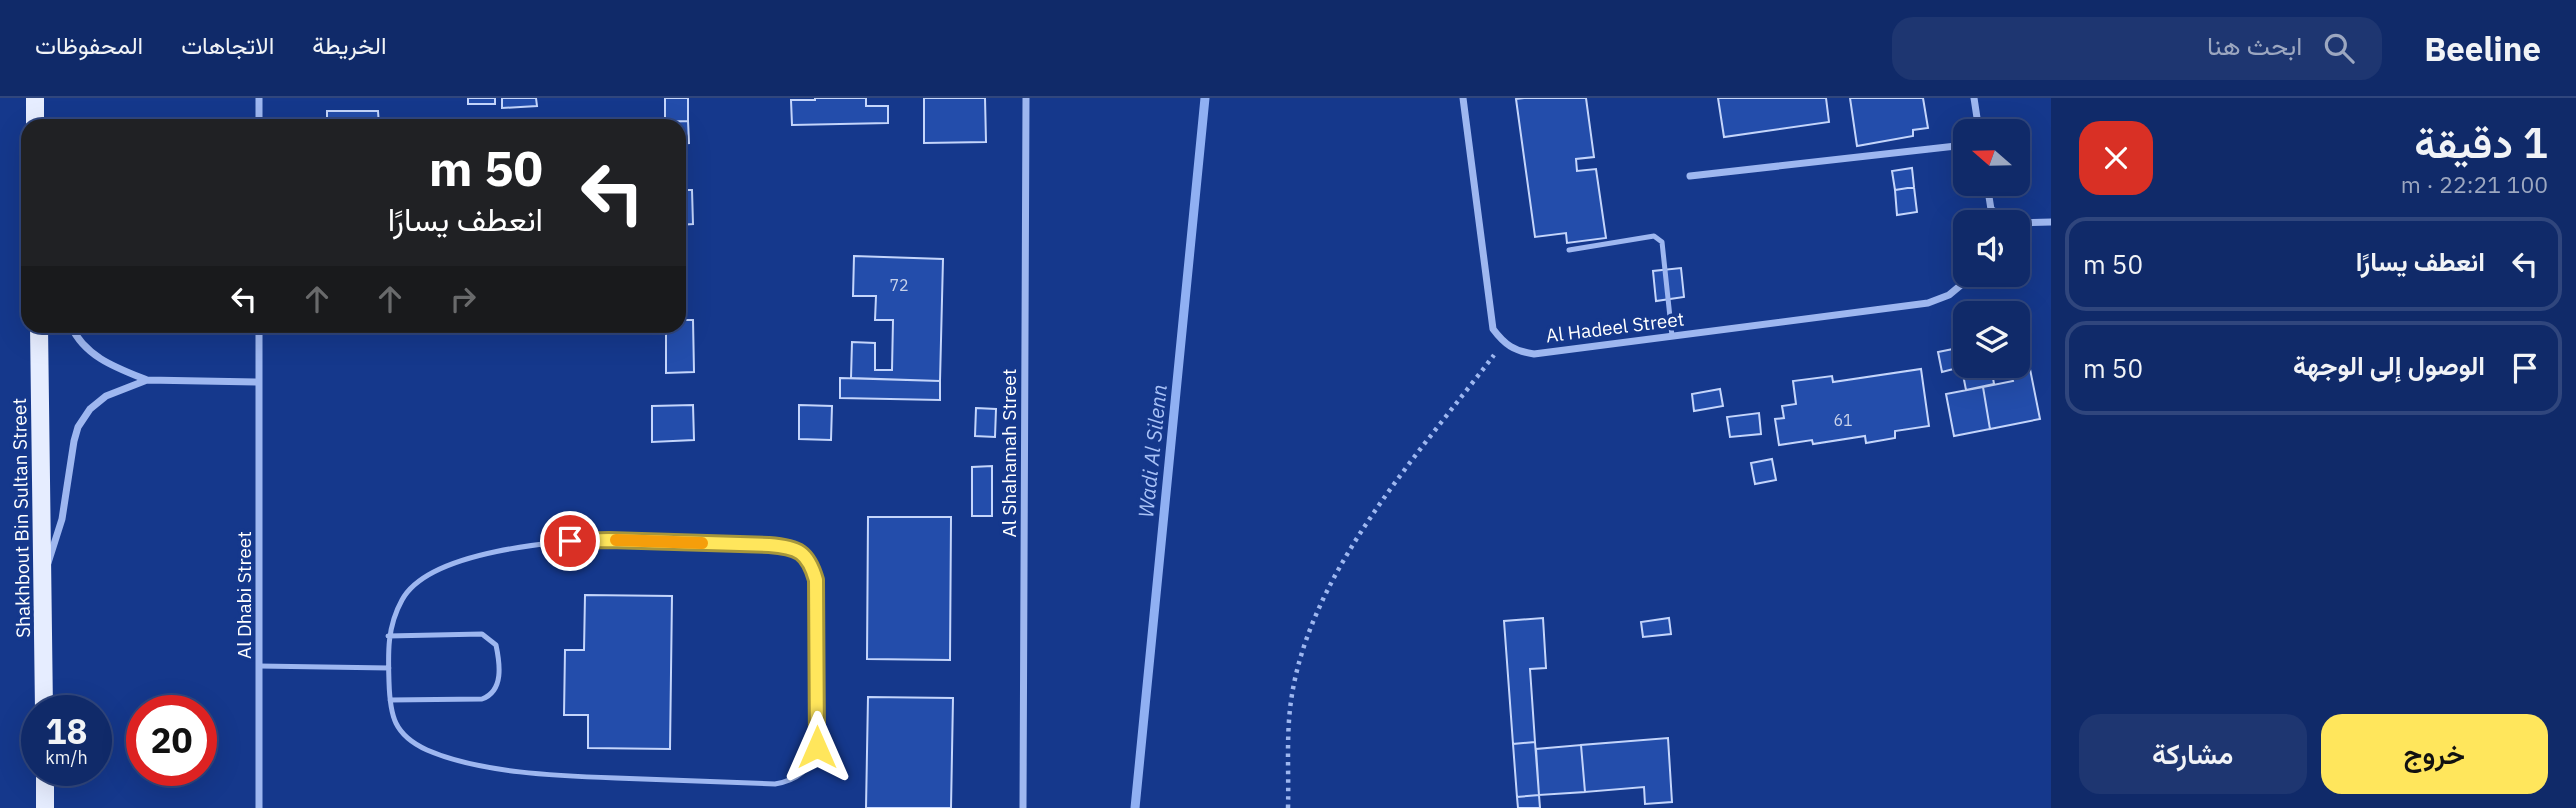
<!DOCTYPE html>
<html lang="ar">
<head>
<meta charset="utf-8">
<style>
  :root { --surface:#102a69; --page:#1e3671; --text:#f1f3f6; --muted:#9ca7c0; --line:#30467d; --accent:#ffe65c }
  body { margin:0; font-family:"IBM Plex Sans",Vazirmatn,sans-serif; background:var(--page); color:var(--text); direction:rtl; height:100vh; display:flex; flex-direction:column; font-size:26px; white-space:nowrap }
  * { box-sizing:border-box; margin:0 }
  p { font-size:23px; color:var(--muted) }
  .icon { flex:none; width:38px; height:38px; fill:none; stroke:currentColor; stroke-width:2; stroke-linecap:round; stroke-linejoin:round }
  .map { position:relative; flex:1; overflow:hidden; direction:ltr }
  .sheet { display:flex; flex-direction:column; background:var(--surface); width:525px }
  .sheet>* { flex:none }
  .top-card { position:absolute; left:21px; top:21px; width:665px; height:214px; border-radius:21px; box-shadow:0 7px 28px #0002,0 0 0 2px var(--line); direction:rtl; background:#202124; color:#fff; overflow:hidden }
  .needle { width:46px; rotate:290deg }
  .fabs { position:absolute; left:1953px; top:21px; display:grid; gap:14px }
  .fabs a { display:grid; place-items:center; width:77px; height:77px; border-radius:14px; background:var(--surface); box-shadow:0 7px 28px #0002,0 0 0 2px var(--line); font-size:35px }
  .speed { position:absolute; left:21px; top:597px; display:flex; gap:14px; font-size:35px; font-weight:700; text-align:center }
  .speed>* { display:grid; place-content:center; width:91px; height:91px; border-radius:50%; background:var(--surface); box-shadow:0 7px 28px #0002,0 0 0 2px var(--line); line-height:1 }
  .speed small { font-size:18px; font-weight:400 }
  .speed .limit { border:10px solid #d22; background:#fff; color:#111 }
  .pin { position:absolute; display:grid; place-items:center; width:60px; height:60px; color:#fff; margin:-30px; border:4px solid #fff; border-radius:50%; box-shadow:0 2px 7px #0007 }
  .me { position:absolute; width:77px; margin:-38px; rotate:0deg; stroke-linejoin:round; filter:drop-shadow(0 0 5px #0008) }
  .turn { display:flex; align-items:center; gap:24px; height:147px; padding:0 28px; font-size:32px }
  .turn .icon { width:91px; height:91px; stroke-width:2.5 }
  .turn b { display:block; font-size:49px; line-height:60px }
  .lanes { display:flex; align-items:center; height:66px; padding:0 28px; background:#0003; justify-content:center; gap:35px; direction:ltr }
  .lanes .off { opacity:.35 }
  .round { display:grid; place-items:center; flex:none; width:74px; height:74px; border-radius:21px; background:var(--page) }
  .overview { display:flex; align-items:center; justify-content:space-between; height:119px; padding:0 28px }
  h1 { font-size:42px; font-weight:600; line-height:52px }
  .button { display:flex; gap:14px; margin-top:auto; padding:14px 28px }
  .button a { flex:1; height:80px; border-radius:21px; background:var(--accent); color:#111; font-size:28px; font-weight:600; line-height:80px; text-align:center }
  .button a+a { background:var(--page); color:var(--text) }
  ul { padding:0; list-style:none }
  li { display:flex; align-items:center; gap:21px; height:94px; margin:0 14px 10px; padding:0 14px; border:4px solid var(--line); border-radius:21px }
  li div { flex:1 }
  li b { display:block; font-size:26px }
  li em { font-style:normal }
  header { display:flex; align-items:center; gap:42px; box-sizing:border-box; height:98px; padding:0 35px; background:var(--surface); border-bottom:2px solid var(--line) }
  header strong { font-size:33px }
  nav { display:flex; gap:38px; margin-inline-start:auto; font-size:24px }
  .search { width:490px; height:63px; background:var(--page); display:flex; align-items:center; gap:18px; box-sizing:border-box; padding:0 24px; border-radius:21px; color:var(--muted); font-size:26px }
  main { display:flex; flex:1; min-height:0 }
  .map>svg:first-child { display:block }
</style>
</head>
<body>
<header>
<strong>Beeline</strong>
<div class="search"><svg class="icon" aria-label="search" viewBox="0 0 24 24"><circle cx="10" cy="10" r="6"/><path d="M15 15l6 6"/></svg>ابحث هنا</div>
<nav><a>الخريطة</a><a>الاتجاهات</a><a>المحفوظات</a></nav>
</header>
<main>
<section class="sheet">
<div class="overview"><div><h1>1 دقيقة</h1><p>100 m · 22:21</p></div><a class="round" style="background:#d93025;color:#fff"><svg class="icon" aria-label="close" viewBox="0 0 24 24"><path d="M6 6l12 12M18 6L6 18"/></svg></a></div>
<ul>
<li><svg class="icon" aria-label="left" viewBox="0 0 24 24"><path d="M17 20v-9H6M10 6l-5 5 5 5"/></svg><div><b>انعطف يسارًا</b></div><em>50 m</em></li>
<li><svg class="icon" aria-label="arrive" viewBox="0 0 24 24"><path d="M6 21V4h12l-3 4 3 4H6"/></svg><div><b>الوصول إلى الوجهة</b></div><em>50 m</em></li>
</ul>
<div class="button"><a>خروج</a><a>مشاركة</a></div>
</section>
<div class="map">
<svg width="2051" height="710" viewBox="0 0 2051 710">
  <rect width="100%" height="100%" fill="#15388c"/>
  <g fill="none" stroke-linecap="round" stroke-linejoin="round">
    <path stroke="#90b0f3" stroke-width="9" d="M1135,710L1205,0"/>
  </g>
  <path fill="#234dab" stroke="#c4d5fb" stroke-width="2" d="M468,0H495V6H468Z
    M502,0H536L537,8L502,10Z
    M665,0H688V23L665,24Z
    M815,0H866V8H888V25L792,27L791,2H815Z
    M924,0H985L986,44L924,45Z
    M1524,0H1586L1594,59L1576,61L1577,73L1596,71L1606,140L1567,145L1566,135L1535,139L1516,1Z
    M1718,0H1826L1829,24L1724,39Z
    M1850,0H1923L1928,30L1913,32V38L1857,48Z
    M327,13H378L379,28H327Z
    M688,23L689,45L679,46V28H653V24Z
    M1912,70L1914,89L1895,92L1892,73Z
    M1914,89L1917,114L1897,117L1895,92Z
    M679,92H692L693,126L679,127Z
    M854,158L943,161L940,283L851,280L852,244L875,245V272H892L893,222H875L876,198H853Z
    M1681,170L1684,199L1656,203L1653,173Z
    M679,222H693L694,274L666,275V228H679Z
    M2025,244L2029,266L2010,270V268H2018V246Z
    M1958,250L1961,269L1942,274L1938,254Z
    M1965,254V268H1991L1994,286L1966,292L1959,256Z
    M2029,266L2040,321L1990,331L1983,289L2013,283L2010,270Z
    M1921,271L1929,328L1895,333V340L1866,345L1865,338L1813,346L1812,342L1779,347L1775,321L1784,320L1782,308L1796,306L1793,283L1832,278L1833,284Z
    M840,280L940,283V302L840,300Z
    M1983,289L1990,331L1954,338L1946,296Z
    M1720,291L1723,308L1694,313L1692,296Z
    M693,307L694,342L652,344V308Z
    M799,307L832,308L831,342L799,341Z
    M976,310L996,311L995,339L975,338Z
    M1759,315L1761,336L1730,339L1727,319Z
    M1772,361L1776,382L1755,386L1751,365Z
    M992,368V418H972V369Z
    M868,419H951L950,562L867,561Z
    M585,497L672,498L670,651L588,650V617H564L565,552H584Z
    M1543,520L1546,570L1530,571L1535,644L1513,646L1504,523Z
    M1669,520L1671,536L1643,539L1641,524Z
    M868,599L953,600L951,710H866Z
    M1668,640L1672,704L1645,706L1644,689L1585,694L1581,647Z
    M1535,644L1539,697L1517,699L1513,646Z
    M1581,647L1585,694L1539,697L1536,651Z
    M1539,697L1540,710H1518L1517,699Z"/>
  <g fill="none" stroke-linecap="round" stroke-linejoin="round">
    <path stroke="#9eb7f0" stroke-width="4.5" stroke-dasharray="3.5 5" stroke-linecap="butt" d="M1288,710C1289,675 1286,638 1291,603C1309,474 1418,357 1494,257"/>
    <path stroke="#9eb7f0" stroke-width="5" d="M1569,152L1654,138L1662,144L1672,238
      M609,441L787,449C805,455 811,464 816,482L817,649C810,672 798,682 775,686C722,684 669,682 616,680C558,678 480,675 427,652C394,637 390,618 389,584C388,555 387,529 402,502C429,452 558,443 609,441Z
      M388,538L482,536L496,547C500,566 504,593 482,601L390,602
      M259,568L389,570"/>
    <path stroke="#9eb7f0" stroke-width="7" d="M259,0V28
      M1463,0L1493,231C1505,247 1514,253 1534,256L1928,205L1949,197L1973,177
      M1974,0L1979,33
      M1690,78L1965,47
      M1987,86L1993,124
      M1991,111L2005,121L2015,124
      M2018,125L2051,124
      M71,228C85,259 117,270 147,282
      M48,465L62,421L74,343L78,329L90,311L106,298L147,282L259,284
      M259,710V228
      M1023,710L1026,0"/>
    <path stroke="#e6edff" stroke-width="18" d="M35,0V28
      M39,228L44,612
      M45,672V710"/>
  </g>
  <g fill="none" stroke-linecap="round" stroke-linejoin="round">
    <g stroke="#a6963c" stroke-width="18">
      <path id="route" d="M570,443L609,442L769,447C798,449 808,454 816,482L817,649"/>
    </g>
    <use href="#route" stroke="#ffe65c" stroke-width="12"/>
    <path stroke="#f59e0b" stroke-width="12" d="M616,442L702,445"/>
  </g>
  <g text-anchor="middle" stroke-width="7" stroke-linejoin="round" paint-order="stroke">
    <g font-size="16" fill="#c8d2ea">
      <text x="899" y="193">72</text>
      <text x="1843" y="328">61</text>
    </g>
    <g font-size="19" fill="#fff" stroke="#15388c">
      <text transform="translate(1615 229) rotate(-7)" y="7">Al Hadeel Street</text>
      <text transform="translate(1009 355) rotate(-90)" y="7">Al Shahamah Street</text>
      <text transform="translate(21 420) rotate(-91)" y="7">Shakhbout Bin Sultan Street</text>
      <text transform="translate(244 497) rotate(-90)" y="7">Al Dhabi Street</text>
    </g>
    <g font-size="21" font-style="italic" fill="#a9c2f7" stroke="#15388c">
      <text transform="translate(1153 353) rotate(-84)" y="7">Wadi Al Silenn</text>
    </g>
  </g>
</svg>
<div class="fabs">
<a><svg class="needle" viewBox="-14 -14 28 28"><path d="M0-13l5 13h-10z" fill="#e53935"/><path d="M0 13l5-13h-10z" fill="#9ca7c0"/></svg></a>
<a><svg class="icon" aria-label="sound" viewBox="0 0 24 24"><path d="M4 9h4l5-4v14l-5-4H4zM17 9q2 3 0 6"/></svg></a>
<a><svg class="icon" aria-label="layers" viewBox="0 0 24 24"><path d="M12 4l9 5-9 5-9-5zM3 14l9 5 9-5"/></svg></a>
</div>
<div class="speed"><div>18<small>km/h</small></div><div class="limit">20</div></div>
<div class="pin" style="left:570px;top:443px;background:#d93025"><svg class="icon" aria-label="arrive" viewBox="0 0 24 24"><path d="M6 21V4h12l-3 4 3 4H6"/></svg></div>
<svg class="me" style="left:817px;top:649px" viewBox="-20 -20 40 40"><path d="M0-17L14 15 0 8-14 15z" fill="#ffe65c" stroke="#fff" stroke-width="4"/></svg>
<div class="top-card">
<div class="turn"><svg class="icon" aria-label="left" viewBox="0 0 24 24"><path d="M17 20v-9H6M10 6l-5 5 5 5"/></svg><div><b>50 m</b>انعطف يسارًا</div></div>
<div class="lanes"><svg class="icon" aria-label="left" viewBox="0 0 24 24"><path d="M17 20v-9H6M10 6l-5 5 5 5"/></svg><svg class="icon off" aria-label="ahead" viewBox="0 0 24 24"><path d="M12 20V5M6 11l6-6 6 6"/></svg><svg class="icon off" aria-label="ahead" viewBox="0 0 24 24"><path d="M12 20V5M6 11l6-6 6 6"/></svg><svg class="icon off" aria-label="right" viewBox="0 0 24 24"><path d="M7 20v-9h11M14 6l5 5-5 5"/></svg></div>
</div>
</div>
</main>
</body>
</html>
